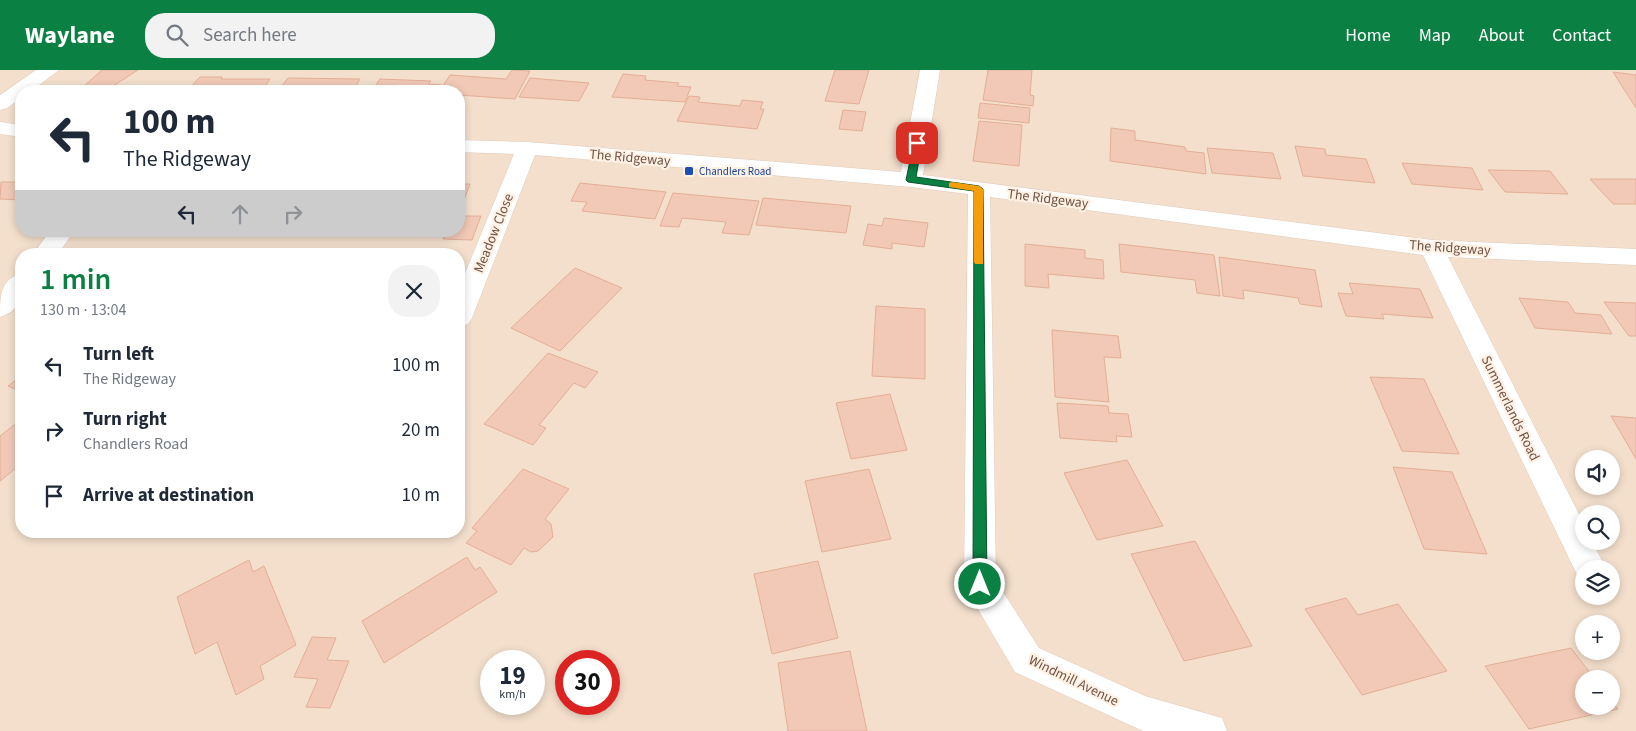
<!DOCTYPE html>
<html lang="en">
<head>
<meta charset="utf-8">
<style>
  :root { --surface:#fff; --page:#f2f2f3; --text:#1f2937; --muted:#747a83; --accent:#0b8043 }
  body { margin:0; font-family:"Source Sans 3",sans-serif; background:var(--page); color:var(--text); height:100vh; display:flex; flex-direction:column; font-size:19px; white-space:nowrap }
  * { box-sizing:border-box; margin:0 }
  p { font-size:16px; color:var(--muted) }
  .icon { flex:none; width:28px; height:28px; fill:none; stroke:currentColor; stroke-width:2; stroke-linecap:round; stroke-linejoin:round }
  .map { position:relative; flex:1; overflow:hidden }
  .side { position:absolute; left:15px; top:178px; width:450px; height:290px; display:flex; flex-direction:column; background:var(--surface); border-radius:20px; box-shadow:0 2px 8px #0003 }
  .side>* { flex:none }
  .top-card { position:absolute; left:15px; top:15px; width:450px; height:152px; border-radius:20px; box-shadow:0 2px 8px #0003; background:#fff; color:var(--text); overflow:hidden }
  .fabs { position:absolute; left:1575px; top:380px; display:grid; gap:10px }
  .fabs a { display:grid; place-items:center; width:45px; height:45px; border-radius:50%; background:var(--surface); box-shadow:0 2px 8px #0003; font-size:25px }
  .speed { position:absolute; left:480px; top:580px; display:flex; gap:10px; font-size:25px; font-weight:700; text-align:center }
  .speed>* { display:grid; place-content:center; width:65px; height:65px; border-radius:50%; background:var(--surface); box-shadow:0 2px 8px #0003; line-height:1 }
  .speed small { font-size:12px; font-weight:400 }
  .speed .limit { border:8px solid #d22; background:#fff; color:#111 }
  .pin { position:absolute; display:grid; place-items:center; width:42px; height:42px; color:#fff; margin:-21px; border-radius:10px; box-shadow:0 2px 8px #0006 }
  .me { position:absolute; width:55px; margin:-28px; rotate:0deg; stroke-linejoin:round; filter:drop-shadow(0 0 4px #0008) }
  .turn { display:flex; align-items:center; gap:18px; height:105px; padding:0 25px; font-size:22px }
  .turn .icon { width:65px; height:65px; stroke-width:2.5 }
  .turn b { display:block; font-size:35px; line-height:42px }
  .lanes { display:flex; align-items:center; height:48px; padding:0 25px; background:#0003; justify-content:center; gap:25px; direction:ltr }
  .lanes .off { opacity:.35 }
  .round { display:grid; place-items:center; flex:none; width:52px; height:52px; border-radius:20px; background:var(--page) }
  .head { display:flex; align-items:center; justify-content:space-between; height:85px; padding:0 25px }
  h1 { font-size:30px; font-weight:600; line-height:38px; color:var(--accent) }
  ul { padding:0; list-style:none }
  li { display:flex; align-items:center; gap:15px; height:65px; padding:0 25px }
  li div { flex:1 }
  li b { display:block; font-size:19px }
  li em { font-style:normal }
  header { display:flex; align-items:center; gap:30px; box-sizing:border-box; height:70px; padding:0 25px; background:var(--accent); color:#fff }
  header strong { font-size:24px }
  nav { display:flex; gap:28px; margin-inline-start:auto; font-size:18px }
  .search { width:350px; height:45px; background:var(--page); display:flex; align-items:center; gap:12px; box-sizing:border-box; padding:0 18px; border-radius:20px; color:var(--muted); font-size:19px }
  .map>svg:first-child { display:block }
</style>
</head>
<body>
<header>
<strong>Waylane</strong>
<div class="search"><svg class="icon" aria-label="search" viewBox="0 0 24 24"><circle cx="10" cy="10" r="6"/><path d="M15 15l6 6"/></svg>Search here</div>
<nav><a>Home</a><a>Map</a><a>About</a><a>Contact</a></nav>
</header>
<div class="map">
<svg width="1636" height="661" viewBox="0 0 1636 661">
  <rect width="100%" height="100%" fill="#fceede"/>
  <path fill="#f3dfcc" fill-rule="evenodd" d="M0,0H1636V661H0ZM21,21H459V161H21ZM21,184H459V461H21ZM1584,389H1611V416H1584ZM1584,444H1611V471H1584ZM1584,499H1611V526H1584ZM1584,554H1611V581H1584ZM491,591H534V634H491ZM566,591H609V634H566ZM1584,609H1611V636H1584Z"/>
  <path fill="#f1c9b6" stroke="#e4ae96" d="M102,0H138L110,18L120,20L118,21H72L79,16L83,17Z
    M512,0L530,1L515,29L459,25V21H440L450,5L506,9Z
    M835,0H869L859,34L825,31Z
    M988,0H1032L1030,25L1034,26L1033,36L983,30Z
    M1613,2L1636,5V38Z
    M623,4L646,6L645,10L679,13L677,16L691,17L685,32L612,27Z
    M200,7H222L221,9H270L262,21H187Z
    M288,8L360,9L353,21H278Z
    M530,8L589,13L579,31L519,27Z
    M380,9L431,11L428,14L442,15L439,21H372Z
    M689,26L700,27L698,32L740,36L742,30L763,32L760,39H764L757,59L677,51Z
    M980,33L1030,38L1029,53L978,48Z
    M843,40L866,42L862,61L839,59Z
    M979,51L1022,55L1019,96L973,91Z
    M1111,58L1135,61V70L1185,77L1186,81L1204,83L1206,104L1110,91Z
    M1295,76L1325,79L1326,85L1366,89L1375,113L1303,106Z
    M1207,78L1273,83L1281,109L1212,103Z
    M1402,93L1472,98L1483,120L1412,114Z
    M1488,100L1550,101L1568,124L1505,122Z
    M21,108V130L0,129L1,112H18Z
    M1590,109H1636V134H1613Z
    M580,113L666,122L655,149L582,141L587,132L571,131Z
    M459,114H470L460,140H459Z
    M673,123L759,131L749,165L722,163L726,152L682,148L679,157L660,156Z
    M763,128L851,136L846,163L756,155Z
    M459,146H481L472,170L443,169L446,161H459Z
    M884,148L928,153L924,177L892,173V179L863,175L868,154L882,156Z
    M1025,174L1085,180V188L1103,190L1104,209L1048,204L1049,218L1025,216Z
    M1119,174L1214,185L1220,226L1197,223L1195,210L1121,202Z
    M1219,187L1315,200L1322,237L1300,234L1298,228L1243,220L1244,229L1223,226Z
    M575,198L622,218L560,281L511,258Z
    M1349,213L1420,219L1433,248L1382,244L1384,249L1346,246L1338,223L1353,224Z
    M1519,228L1568,232L1575,243L1601,245L1612,264L1535,258Z
    M1604,232L1636,233V266H1629Z
    M876,236L925,239V309L872,306Z
    M1052,260L1118,266L1121,288L1104,287L1109,332L1055,327Z
    M548,283L598,302L585,318L574,313L539,355L546,358L533,375L484,354Z
    M21,306V322L8,316Z
    M1370,307L1424,309L1459,384L1402,381Z
    M890,324L907,380L851,389L836,333Z
    M1057,333L1108,336L1109,343L1128,344L1132,367L1116,366L1117,372L1060,368Z
    M1611,346L1636,348V389Z
    M18,352L21,354V394L0,411V366Z
    M1127,390L1163,456L1097,470L1064,403Z
    M1393,397L1452,402L1487,484L1424,479Z
    M523,399L569,419L545,449L551,454L553,467L538,481L531,482L524,478L511,495L466,473L477,461L472,458Z
    M869,399L891,469L822,482L805,411Z
    M1195,471L1252,576L1184,591L1131,484Z
    M467,487L475,500L480,497L497,522L384,593L362,551Z
    M249,490L253,502L264,496L296,575L260,596L264,609L236,625L217,572L195,584L177,527Z
    M818,491L838,568L772,584L754,504Z
    M1346,528L1358,545L1398,534L1447,601L1362,625L1305,539Z
    M312,567L336,568L327,590L349,591L330,638L306,637L318,609L294,607Z
    M1571,578L1595,609H1584V636H1611V631L1618,639L1529,659L1485,596Z
    M850,581L867,661H788L778,593Z"/>
  <g fill="none" stroke-linecap="round" stroke-linejoin="round">
    <g stroke="#e2cbbd" stroke-width="1">
      <path id="minor" d="M36,0H59L31,21H21V28L7,38L0,40V25Z
        M920,0H940L923,105L1432,170L1636,179V195L1448,187L1584,454V471H1592L1606,499H1584V511L1579,509L1423,185L990,127L996,511L1039,578L1145,626L1222,648L1227,661H1143L1015,602L969,524L964,514L968,124L911,117L535,85L472,248L468,254L459,257V218L514,84L459,82V70L527,72L901,102Z
        M0,52L21,55V67L0,64Z
        M50,161H74L58,184H33Z
        M21,204C21,224 23,240 0,247C0,227 0,209 21,204Z"/>
    </g>
    <use href="#minor" fill="#fff" fill-rule="evenodd"/>
  </g>
  <path fill="#0b8043" stroke="#07532c" d="M914,71L922,73L916,107L979,116L983,119L987,514L985,518L980,520L975,518L973,514L974,121L908,112L906,110Z"/>
  <path fill="#f59e0b" d="M952,112L979,116L983,119V194H975L974,192V121L949,117V113Z"/>
  <rect fill="#1a4fb4" stroke="#fff2e4" stroke-width="2" x="684" y="96" width="10" height="10" rx="2.5"/>
  <g text-anchor="middle" stroke-width="4.5" stroke-linejoin="round" paint-order="stroke">
    <g font-size="11" fill="#164399" stroke="#fff2e4" text-anchor="start">
      <text x="699" y="105">Chandlers Road</text>
    </g>
    <g font-size="14" fill="#715247" stroke="#fff2e4">
      <text transform="translate(630 87) rotate(5)" y="5">The Ridgeway</text>
      <text transform="translate(1048 128) rotate(7)" y="5">The Ridgeway</text>
      <text transform="translate(493 163) rotate(-68)" y="5">Meadow Close</text>
      <text transform="translate(1450 177) rotate(4)" y="5">The Ridgeway</text>
      <text transform="translate(1511 338) rotate(64)" y="5">Summerlands Road</text>
      <text transform="translate(1074 610) rotate(26)" y="5">Windmill Avenue</text>
    </g>
  </g>
</svg>
<div class="fabs">
<a><svg class="icon" aria-label="sound" viewBox="0 0 24 24"><path d="M4 9h4l5-4v14l-5-4H4zM17 9q2 3 0 6"/></svg></a>
<a><svg class="icon" aria-label="search" viewBox="0 0 24 24"><circle cx="10" cy="10" r="6"/><path d="M15 15l6 6"/></svg></a>
<a><svg class="icon" aria-label="layers" viewBox="0 0 24 24"><path d="M12 4l9 5-9 5-9-5zM3 14l9 5 9-5"/></svg></a>
<a>+</a>
<a>−</a>
</div>
<div class="speed"><div>19<small>km/h</small></div><div class="limit">30</div></div>
<div class="pin" style="left:917px;top:73px;background:#d93025"><svg class="icon" aria-label="arrive" viewBox="0 0 24 24"><path d="M6 21V4h12l-3 4 3 4H6"/></svg></div>
<svg class="me" style="left:980px;top:514px" viewBox="-20 -20 40 40"><circle r="17" fill="#0b8043" stroke="#fff" stroke-width="3"/><path d="M0-11L8 9 0 5-8 9z" fill="#fff"/></svg>
<div class="top-card">
<div class="turn"><svg class="icon" aria-label="left" viewBox="0 0 24 24"><path d="M17 20v-9H6M10 6l-5 5 5 5"/></svg><div><b>100 m</b>The Ridgeway</div></div>
<div class="lanes"><svg class="icon" aria-label="left" viewBox="0 0 24 24"><path d="M17 20v-9H6M10 6l-5 5 5 5"/></svg><svg class="icon off" aria-label="ahead" viewBox="0 0 24 24"><path d="M12 20V5M6 11l6-6 6 6"/></svg><svg class="icon off" aria-label="right" viewBox="0 0 24 24"><path d="M7 20v-9h11M14 6l5 5-5 5"/></svg></div>
</div>
<section class="side">
<div class="head"><div><h1>1 min</h1><p>130 m · 13:04</p></div><a class="round"><svg class="icon" aria-label="close" viewBox="0 0 24 24"><path d="M6 6l12 12M18 6L6 18"/></svg></a></div>
<ul>
<li><svg class="icon" aria-label="left" viewBox="0 0 24 24"><path d="M17 20v-9H6M10 6l-5 5 5 5"/></svg><div><b>Turn left</b><p>The Ridgeway</p></div><em>100 m</em></li>
<li><svg class="icon" aria-label="right" viewBox="0 0 24 24"><path d="M7 20v-9h11M14 6l5 5-5 5"/></svg><div><b>Turn right</b><p>Chandlers Road</p></div><em>20 m</em></li>
<li><svg class="icon" aria-label="arrive" viewBox="0 0 24 24"><path d="M6 21V4h12l-3 4 3 4H6"/></svg><div><b>Arrive at destination</b></div><em>10 m</em></li>
</ul>
</section>
</div>
</body>
</html>
